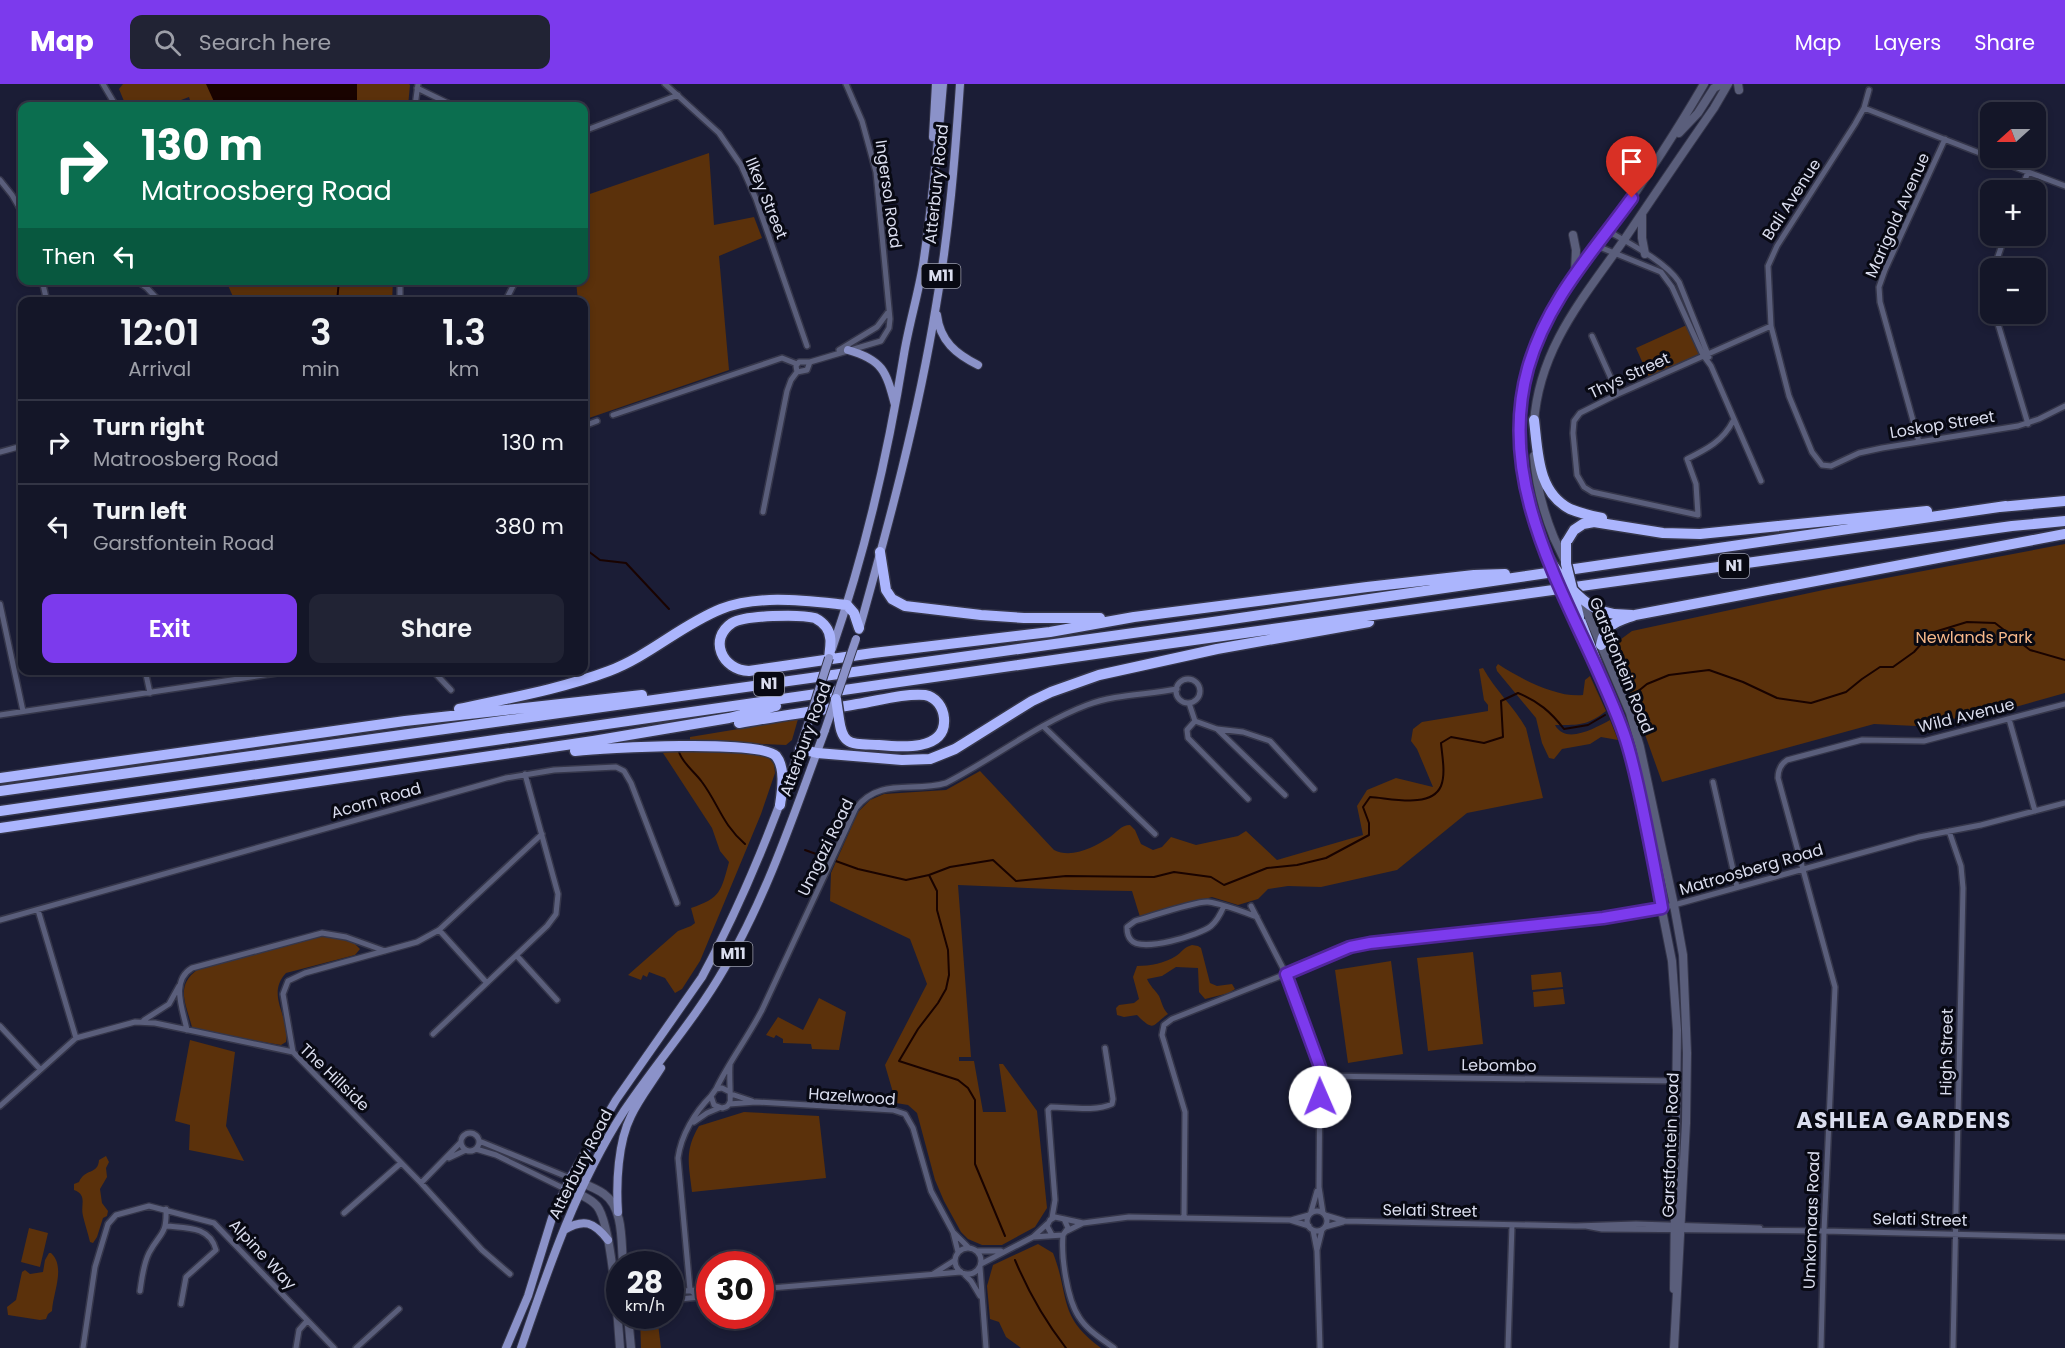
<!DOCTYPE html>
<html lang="en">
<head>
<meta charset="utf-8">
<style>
  :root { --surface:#141628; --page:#212334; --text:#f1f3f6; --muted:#9d9fa8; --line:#333545; --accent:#7c3aed }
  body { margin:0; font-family:Poppins,sans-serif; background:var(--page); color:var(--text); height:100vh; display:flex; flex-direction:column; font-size:22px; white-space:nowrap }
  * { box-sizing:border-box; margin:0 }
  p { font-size:20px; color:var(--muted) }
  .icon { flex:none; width:33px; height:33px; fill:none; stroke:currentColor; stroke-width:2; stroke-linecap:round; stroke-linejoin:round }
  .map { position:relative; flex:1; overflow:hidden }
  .side { position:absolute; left:18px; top:213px; width:570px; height:378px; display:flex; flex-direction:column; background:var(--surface); border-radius:12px; box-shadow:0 3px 9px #0003,0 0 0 2px var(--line) }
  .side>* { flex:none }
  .guide { position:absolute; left:18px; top:18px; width:570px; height:183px; border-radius:12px; box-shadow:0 3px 9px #0003,0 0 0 2px var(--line); background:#0b6e4f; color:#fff; overflow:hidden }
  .needle { width:39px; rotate:249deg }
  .tools { position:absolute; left:1980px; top:18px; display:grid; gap:12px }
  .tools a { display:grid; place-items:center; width:66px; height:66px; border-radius:12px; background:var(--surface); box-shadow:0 3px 9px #0003,0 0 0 2px var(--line); font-size:30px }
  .speed { position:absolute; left:606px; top:1167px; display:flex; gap:12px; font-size:30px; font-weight:700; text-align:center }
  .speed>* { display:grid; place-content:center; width:78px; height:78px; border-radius:50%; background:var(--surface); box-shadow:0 3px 9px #0003,0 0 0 2px var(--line); line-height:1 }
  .speed small { font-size:15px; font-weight:400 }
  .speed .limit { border:9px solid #d22; background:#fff; color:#111 }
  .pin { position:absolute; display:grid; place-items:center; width:51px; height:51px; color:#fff; margin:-62px -26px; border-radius:50% 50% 50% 0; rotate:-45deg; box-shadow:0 0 6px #0007 }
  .pin .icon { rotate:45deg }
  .me { position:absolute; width:66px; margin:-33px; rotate:359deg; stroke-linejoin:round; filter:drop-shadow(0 0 4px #0008) }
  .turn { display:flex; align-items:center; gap:21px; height:126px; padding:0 24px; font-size:27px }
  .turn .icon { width:78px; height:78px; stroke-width:2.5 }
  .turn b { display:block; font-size:42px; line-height:51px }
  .then { display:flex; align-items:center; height:57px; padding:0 24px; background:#0003; gap:12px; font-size:22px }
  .eta { display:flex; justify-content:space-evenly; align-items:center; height:102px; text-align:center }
  .eta b { font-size:36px; font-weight:600; line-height:42px }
  .button { display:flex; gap:12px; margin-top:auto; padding:12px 24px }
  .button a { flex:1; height:69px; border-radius:12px; background:var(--accent); color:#fff; font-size:24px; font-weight:600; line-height:69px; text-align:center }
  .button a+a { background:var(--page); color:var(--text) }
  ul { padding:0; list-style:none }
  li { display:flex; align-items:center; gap:18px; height:84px; padding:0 24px; border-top:2px solid var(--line) }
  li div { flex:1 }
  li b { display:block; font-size:22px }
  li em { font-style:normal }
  header { display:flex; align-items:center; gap:36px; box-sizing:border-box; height:84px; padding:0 30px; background:var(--accent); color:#fff }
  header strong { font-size:28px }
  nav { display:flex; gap:33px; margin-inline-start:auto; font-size:21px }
  .search { width:420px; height:54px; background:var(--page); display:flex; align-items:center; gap:15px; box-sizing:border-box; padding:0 21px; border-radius:12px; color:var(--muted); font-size:22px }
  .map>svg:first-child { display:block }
</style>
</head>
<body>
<header>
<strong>Map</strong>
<div class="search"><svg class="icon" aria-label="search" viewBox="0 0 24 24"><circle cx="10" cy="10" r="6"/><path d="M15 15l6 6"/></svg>Search here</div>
<nav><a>Map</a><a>Layers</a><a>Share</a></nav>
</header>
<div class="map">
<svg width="2065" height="1264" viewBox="0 0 2065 1264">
  <rect width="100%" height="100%" fill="#1b1d36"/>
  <path fill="#5b310b" d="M123,0H409L410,1L408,22H192L189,13L165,22H126L119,5Z
    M709,69L714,141L754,133L762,154L719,172L729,286L589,334L584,276V218L578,217L576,197L584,196V112Z
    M226,197H393L392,218L235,217Z
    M1689,240L1699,270L1649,293L1636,264Z
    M2065,460V609L2019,622L1916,642L1874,640L1662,698L1613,561L1632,547L1828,505Z
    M1498,580C1519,594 1557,614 1583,611L1585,596L1590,592L1606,627C1587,642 1578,641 1555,641C1566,661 1595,644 1610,636L1618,656L1601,653L1590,660L1562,665L1554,675L1549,674L1542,659L1536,634L1497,587L1496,583Z
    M1483,584C1495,606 1514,623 1526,644L1543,714L1467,729L1397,786L1321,803L1288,802L1268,805L1258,815L1238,821L1212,813L1140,833L1132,807L1074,806L958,801L971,973H959V977H974L983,1028H1006L999,980H1003L1037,1027L1047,1124L1035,1143L1002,1161H982L968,1155L961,1148L944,1117L935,1096L917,1029L908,1021L896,1019L885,981L927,900L910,855L830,817L831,789L858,728L870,716L884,710L946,706L980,687L1054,766C1072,775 1094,763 1110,753C1117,748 1121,741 1130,741L1135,746L1141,760L1153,766L1162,763L1171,753L1196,761L1238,752L1246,747L1277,776L1363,751L1357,722L1367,706L1396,694L1433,703L1417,665L1411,657L1413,645L1422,638L1488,627V621L1484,616L1479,585Z
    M798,635L792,656L786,661L690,657V653Z
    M681,666L740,668L767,672L774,680L775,689L761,730L700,877L682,905L675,909L665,894L649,888L647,893L643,891L641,896L628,891L678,847L691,842L695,839L691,824C721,814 721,807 729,778L720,767L712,744L663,669Z
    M327,851L353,858L360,865L355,871L286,889C265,912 291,933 286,958L281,961L199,947L192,943C186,920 175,902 197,886L290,860Z
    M1192,861L1198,862L1201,864L1210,899L1217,902L1232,900L1235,905L1229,909L1205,915L1199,908L1198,884L1176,883L1162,892L1147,895C1150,902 1155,906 1159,912C1162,919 1163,925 1168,930C1152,941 1155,949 1137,931L1124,933L1117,931L1116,924L1119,921L1134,919L1139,915L1133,893L1137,882C1150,882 1165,879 1176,872C1182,868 1184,863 1192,861Z
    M1473,868L1483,960L1428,967L1417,874Z
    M1391,877L1403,970L1348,979L1335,886Z
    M1561,888L1563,903L1532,906L1531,891Z
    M1563,905L1565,920L1534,923L1533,908Z
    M819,914L846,928L839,966L812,965L811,960L783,959V955L776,951L774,954L766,951L778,933L803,946Z
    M190,956L235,968L226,1042L244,1077L189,1066L190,1041L175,1037Z
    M744,1028L819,1032L826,1094L692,1108C689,1081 684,1067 699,1042Z
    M106,1072L109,1078L106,1084L107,1093L100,1105L102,1119L108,1127L107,1132L103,1134L97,1153L93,1159L90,1158C88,1149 85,1141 83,1132C80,1121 88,1111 74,1106V1100L79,1098C85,1084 98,1091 99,1076Z
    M29,1144L48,1149L40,1183L21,1178Z
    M1038,1160L1053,1169C1070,1212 1057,1232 1101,1264H1021L1006,1253L999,1238L990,1235L987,1202L993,1181Z
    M49,1169H51C66,1183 53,1208 52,1227L48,1230L46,1235L40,1236L8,1231L7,1223L16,1216L22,1188L25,1186L30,1190L43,1188L45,1176Z
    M640,1232H657L661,1264H641Z"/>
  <path fill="#190300" d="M206,0H357V22H216Z"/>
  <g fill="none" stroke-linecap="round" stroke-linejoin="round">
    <path stroke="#190300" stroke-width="2" d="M337,218L339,196
      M584,464L600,476L626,479L669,525
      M1631,613L1647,600L1669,591L1709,586L1743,598L1777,614L1811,619L1846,608L1862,595L1880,583H1893L1914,568L1931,549L1967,538L1995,539L2030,566L2065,576
      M679,668C683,680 695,688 702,698C719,721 722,740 745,760
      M805,766L858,785L906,796L929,791L937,807V826L948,866L949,891L946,905L938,919L918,945L899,977L958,996L968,1004L975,1016V1080L1005,1152
      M929,791L950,783L993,776L1016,797L1066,792L1154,793L1174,788L1211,793L1224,801L1267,784L1297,781L1326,774L1369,751V739L1363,723L1370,713C1390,714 1431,725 1441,702C1446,690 1442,671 1441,659L1451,653L1484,659L1503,653L1501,617L1518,609C1538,617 1551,628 1564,645L1588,641L1605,631
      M1015,1176C1028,1207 1045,1237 1066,1264"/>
    <g stroke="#35364a" stroke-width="8">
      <path id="minor" d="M103,0L116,22
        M665,0L719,49L741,81L756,115L807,262
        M417,4L454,22
        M1869,6L1864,24L1855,40L1777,162L1768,182L1771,242L1789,312L1812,368L1822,381L1831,382L1859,369L1882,364L2018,342L2039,335L2065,322
        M415,22L418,0
        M1864,24L1990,73
        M584,47L678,11
        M1991,74L2065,102
        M0,96L12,111L22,128
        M2021,106L2028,88
        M1608,147C1629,159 1666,178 1679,198L1709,273
        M1597,162L1661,188L1672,203L1703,271L1711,282L1761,397
        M1994,184L2005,152
        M1990,194V213
        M42,196L47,218
        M136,196L147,204L160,218
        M400,196V218
        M505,218L516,196
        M1995,230L2028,340
        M1592,252L1618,310
        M839,266L877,243L889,227
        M810,278L807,286L797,288L796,282L799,278H810L881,257L889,244L890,235L876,88L862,37L846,0
        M613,331L782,274L797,280
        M1733,337C1723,357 1707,365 1687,375L1696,400L1698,431L1592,408L1584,403L1577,391L1573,349L1574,337L1580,329L1618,310L1771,242
        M584,342L597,337
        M1919,358L1880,218L1879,203L1885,186L1945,55
        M0,368L22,362
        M763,428L787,307L791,296L797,288
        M0,520L23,627
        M584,563L586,566
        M145,586L150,609
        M432,586L451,606
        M1176 607a12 12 0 1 1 24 0a12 12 0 1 1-24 0Z
        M1189,619L1195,637L1217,645L1243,648L1270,657L1314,705
        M0,631L297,586
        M2009,635L2035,727
        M1195,637L1187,646L1188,654L1248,715
        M1043,642L1155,750
        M1218,646L1285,711
        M1713,698L1737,803
        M1949,747L1961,782L1963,804L1953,1264
        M1224,822C1221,829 1217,837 1211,842C1200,851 1141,869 1131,856C1128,853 1127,847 1127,843L1135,837C1150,833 1195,817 1208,818C1224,820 1241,827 1257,833
        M1251,822L1286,890L1320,983L1319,1103L1323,1129
        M38,826L76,954
        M0,836L506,694L554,686L616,683L624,687L631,699L677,819
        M439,846L487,899
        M517,872L557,916
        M144,936L169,920L179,902
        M0,942L40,985
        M187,946C183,926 170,897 192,884L322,849L346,853L385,867
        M433,950L547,842L556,830L558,810L525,690
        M293,968L283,910L288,897L305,889L417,858L439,846L542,750
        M1321,992L1677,997
        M716,1005C729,978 748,953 762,926L856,724C880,693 913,709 946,699C993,675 1037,640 1087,621C1116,610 1146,611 1177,605
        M730,1008L722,1004L716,1005L711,1012L714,1021L722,1024C726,1023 728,1023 730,1018C731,1016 729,990 730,981
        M731,1010L752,1017
        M729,1020L756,1018L893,1026L905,1030L913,1044L931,1107L953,1148L958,1168
        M0,1022L76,954L135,938L155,939L293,968L421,1099L482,1166L510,1190
        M694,1038L707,1029L719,1024
        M461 1058a9 9 0 1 1 18 0a9 9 0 1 1-18 0Z
        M479,1057L570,1094
        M476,1065L496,1071L565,1105
        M449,1074L466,1066
        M421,1099L461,1058
        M1307 1137a10 10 0 1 1 20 0a10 10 0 1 1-20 0Z
        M1311,1128L1317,1107
        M344,1129L401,1079
        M1325,1131L1345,1137L1576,1142L1636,1140L1760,1144
        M1052,1134L1055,1116L1048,1026L1051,1023C1069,1023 1095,1028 1112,1020L1113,1015L1105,964
        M1184,1134L1185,1028L1162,951L1164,941L1172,935L1359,861L1636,829L1674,821L1919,753L1981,741L2065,719
        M1291,1136L1309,1131
        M167,1142C186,1144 210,1142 216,1166L186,1193L181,1220
        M1586,1142L1602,1145L1824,1147L2065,1153
        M1325,1143L1343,1138
        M1313,1146L1317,1167L1320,1264
        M1067,1147L1083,1139L1129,1133L1290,1136L1309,1142
        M954,1149L969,1164
        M1052,1151L1047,1142L1050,1136L1055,1133L1083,1139
        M1063,1151C1061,1173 1067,1215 1079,1233C1087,1246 1102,1255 1114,1264
        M1033,1153L1047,1140
        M955 1177a13 13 0 1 1 26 0a13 13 0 1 1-26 0Z
        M1317,1166L1322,1146
        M977,1167H1001
        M981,1180L1033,1153L1063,1151L1068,1144L1064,1135
        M980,1183L986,1264
        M933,1190L955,1176
        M965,1191L971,1197L980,1212
        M760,1205L961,1188
        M140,1207C142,1194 143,1181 149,1169C160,1148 167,1152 166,1125
        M670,1208L710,1205
        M699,1213L690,1206L678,1074C681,1051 695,1028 711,1012
        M670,1216L710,1212
        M83,1264L95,1183L108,1140L116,1131L149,1122L214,1139L334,1264
        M296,1264L299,1246L307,1237
        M356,1264L399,1225
        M1508,1264L1512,1141
        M1821,1264L1824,1147L1835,903L1778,694C1778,686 1781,680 1787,676L1862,656L1924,657L2065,620"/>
    </g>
    <g stroke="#35364a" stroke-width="10">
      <path id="secondary" d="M1738,0L1739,6
        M1679,49L1698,29L1714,4L1722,0
        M1642,131V154L1645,170
        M1573,151L1576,166L1575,188
        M1534,339C1539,263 1585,212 1626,153C1655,110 1684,67 1714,24L1728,0
        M1534,372C1536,401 1543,427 1554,454
        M1542,458C1512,381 1513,299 1552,225C1568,195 1592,169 1613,141C1646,94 1675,50 1704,0
        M1589,533L1630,629L1640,663L1674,821L1683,871L1687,969L1686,1039L1674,1264
        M1609,611L1626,654L1635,690L1672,877L1677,946L1674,1205
        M570,1094C581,1099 595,1103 604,1110C624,1124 621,1159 623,1180
        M565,1105C576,1109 589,1113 597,1122C612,1141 618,1236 620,1264
        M628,1232L631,1264"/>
    </g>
    <g stroke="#35364a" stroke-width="10">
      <path id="primary" d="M933,53L936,0
        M937,231C940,257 956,270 978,281
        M848,266C883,276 886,287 895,321
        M859,546C889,439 918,332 936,222C949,148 955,74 960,0
        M832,565C865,469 888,370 904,270C909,240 918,211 923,181C932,121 938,60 943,0
        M618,1128C616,1099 618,1058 631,1032C639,1015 651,1000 661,984
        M564,1146C584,1134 594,1138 608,1156
        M506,1264L528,1212L552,1134L570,1094L616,1016L702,893C746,812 780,725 809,637
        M521,1264C549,1182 577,1100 624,1027C656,979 696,934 724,885C768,810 795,727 825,646"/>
    </g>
    <g stroke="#35364a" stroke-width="13">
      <path id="motorway" d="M1534,336C1538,368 1537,408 1570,425C1580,429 1592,432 1602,434
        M2000,423L2065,417
        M1566,459L1574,446L1583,440L1594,438L1663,449L1700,450L1927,427
        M880,468L886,506L892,515L905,522L981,531L1024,534H1100
        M1598,526L1614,530L1632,531
        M1579,533L1610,613
        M1601,561C1605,539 1617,538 1635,531L2065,450
        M829,574C830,564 833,552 826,543C823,539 819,536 815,534C800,530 745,531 732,539C708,555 722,586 749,587L873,569L1050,548L1134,533L1367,503L1474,491L1505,490
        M459,625C509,614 561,605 609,587C649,572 681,541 721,525C759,510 807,517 847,521L854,529L859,544
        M739,639C778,632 818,627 857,620C878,617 903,609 925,611C936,613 943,623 944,634C947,668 899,663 878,661C870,660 854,662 847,656C841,651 840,642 839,635
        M800,665L817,669L902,676L930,675L955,665L1032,617L1051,608L1099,591L1217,565L1369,538
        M575,667C604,664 760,655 776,672C786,684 782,707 780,721
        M0,694L405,637L642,611
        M0,707C669,617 1338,521 2006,422
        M0,727L1158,561L2012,442L2065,437
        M0,744L593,657L729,634L776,622"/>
    </g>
    <use href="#minor" stroke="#5a5e7b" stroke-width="5"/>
    <use href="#secondary" stroke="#5a5e7b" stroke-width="8"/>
    <use href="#primary" stroke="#8b92c9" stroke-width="8"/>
    <use href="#motorway" stroke="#abb5fd" stroke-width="10"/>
    <g stroke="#35364a" stroke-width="10" stroke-linecap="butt">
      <path id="secondary-bridge" d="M1554,454L1565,477
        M1542,458L1548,475
        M1554,489L1574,534
        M1581,516L1589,533"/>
    </g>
    <g stroke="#35364a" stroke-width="10" stroke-linecap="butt">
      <path id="primary-bridge" d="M809,637L829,574
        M825,646L856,555"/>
    </g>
    <g stroke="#35364a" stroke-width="13" stroke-linecap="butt">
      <path id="motorway-bridge" d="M1566,459V480L1579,533
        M1546,470C1560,493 1575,513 1598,526
        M836,615L839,635"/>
    </g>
    <use href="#secondary-bridge" stroke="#5a5e7b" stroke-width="8"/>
    <use href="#primary-bridge" stroke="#8b92c9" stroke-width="8"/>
    <use href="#motorway-bridge" stroke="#abb5fd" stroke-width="10"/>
  </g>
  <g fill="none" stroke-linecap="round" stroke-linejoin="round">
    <g stroke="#51269a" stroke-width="15">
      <path id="route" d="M1320,1013V983L1286,890L1350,863L1370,859L1603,834L1662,824C1656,789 1649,755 1642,721C1637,697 1632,673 1624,650C1583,533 1491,415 1528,284C1547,217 1592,169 1632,114"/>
    </g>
    <use href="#route" stroke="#7c3aed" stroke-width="10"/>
  </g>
  <g text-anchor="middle" stroke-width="6" stroke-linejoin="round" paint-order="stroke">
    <g fill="#080913" stroke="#9b9dac" stroke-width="1.5">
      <rect x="921.5" y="180" width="39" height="24" rx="4.5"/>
      <rect x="1719" y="470" width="30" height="24" rx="4.5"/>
      <rect x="754" y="588" width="30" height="24" rx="4.5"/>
      <rect x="713.5" y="858" width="39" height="24" rx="4.5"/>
    </g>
    <g font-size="15" font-weight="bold" fill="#daddee">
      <text x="941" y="197">M11</text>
      <text x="1734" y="487">N1</text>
      <text x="769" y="605">N1</text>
      <text x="733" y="875">M11</text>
    </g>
    <g font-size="16" fill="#daddee" stroke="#080913">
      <text transform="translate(936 100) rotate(-84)" y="6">Atterbury Road</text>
      <text transform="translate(889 110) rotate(82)" y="6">Ingersol Road</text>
      <text transform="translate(767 114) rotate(68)" y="6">Ilkey Street</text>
      <text transform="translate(1791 115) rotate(-57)" y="6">Bali Avenue</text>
      <text transform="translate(1897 131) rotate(-66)" y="6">Marigold Avenue</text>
      <text transform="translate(1629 291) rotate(-25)" y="6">Thys Street</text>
      <text transform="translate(1942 340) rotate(-9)" y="6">Loskop Street</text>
      <text transform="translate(1622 581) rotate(68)" y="6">Garstfontein Road</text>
      <text transform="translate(1966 631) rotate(-14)" y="6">Wild Avenue</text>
      <text transform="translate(805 655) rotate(-70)" y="6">Atterbury Road</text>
      <text transform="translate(376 716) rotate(-16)" y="6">Acorn Road</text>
      <text transform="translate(825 763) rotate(-64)" y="6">Umgazi Road</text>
      <text transform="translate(1751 785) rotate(-16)" y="6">Matroosberg Road</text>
      <text transform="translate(1946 968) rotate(-89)" y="6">High Street</text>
      <text transform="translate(1499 981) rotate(1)" y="6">Lebombo</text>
      <text transform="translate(335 993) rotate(44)" y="6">The Hillside</text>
      <text transform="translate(852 1012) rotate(4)" y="6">Hazelwood</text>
      <text transform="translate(1670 1061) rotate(-88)" y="6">Garstfontein Road</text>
      <text transform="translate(580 1080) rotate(-63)" y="6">Atterbury Road</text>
      <text transform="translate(1430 1126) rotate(1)" y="6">Selati Street</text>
      <text transform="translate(1920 1135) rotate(1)" y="6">Selati Street</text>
      <text transform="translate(1811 1136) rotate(-88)" y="6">Umkomaas Road</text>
      <text transform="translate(263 1170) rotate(47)" y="6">Alpine Way</text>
    </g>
    <g font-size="16" fill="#f8b98b" stroke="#080913">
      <text x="1974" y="559">Newlands Park</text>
    </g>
    <g font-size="22" font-weight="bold" letter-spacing="1.5" fill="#daddee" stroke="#080913">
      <text x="1904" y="1044">ASHLEA GARDENS</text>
    </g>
  </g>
</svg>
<div class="tools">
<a><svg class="needle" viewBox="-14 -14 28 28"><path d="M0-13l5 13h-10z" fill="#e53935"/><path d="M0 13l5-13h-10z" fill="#9d9fa8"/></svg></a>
<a>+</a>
<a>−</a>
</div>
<div class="speed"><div>28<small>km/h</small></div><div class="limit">30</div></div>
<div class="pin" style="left:1632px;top:114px;background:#d93025"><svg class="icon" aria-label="arrive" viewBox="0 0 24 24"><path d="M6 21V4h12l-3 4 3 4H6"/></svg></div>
<svg class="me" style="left:1320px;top:1013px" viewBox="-20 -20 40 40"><circle r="19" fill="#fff"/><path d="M0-13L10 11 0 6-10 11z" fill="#7c3aed"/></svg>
<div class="guide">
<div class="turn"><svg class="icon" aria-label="right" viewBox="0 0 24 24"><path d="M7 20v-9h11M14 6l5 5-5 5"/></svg><div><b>130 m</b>Matroosberg Road</div></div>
<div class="then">Then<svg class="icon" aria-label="left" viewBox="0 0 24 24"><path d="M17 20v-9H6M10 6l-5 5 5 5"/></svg></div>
</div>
<section class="side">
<div class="eta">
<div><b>12:01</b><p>Arrival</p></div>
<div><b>3</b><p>min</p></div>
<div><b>1.3</b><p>km</p></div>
</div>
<ul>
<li><svg class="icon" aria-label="right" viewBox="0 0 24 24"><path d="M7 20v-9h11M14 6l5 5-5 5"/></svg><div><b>Turn right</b><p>Matroosberg Road</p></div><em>130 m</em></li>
<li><svg class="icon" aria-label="left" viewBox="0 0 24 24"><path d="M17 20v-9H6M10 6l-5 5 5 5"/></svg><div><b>Turn left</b><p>Garstfontein Road</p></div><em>380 m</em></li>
</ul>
<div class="button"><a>Exit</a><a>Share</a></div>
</section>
</div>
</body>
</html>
